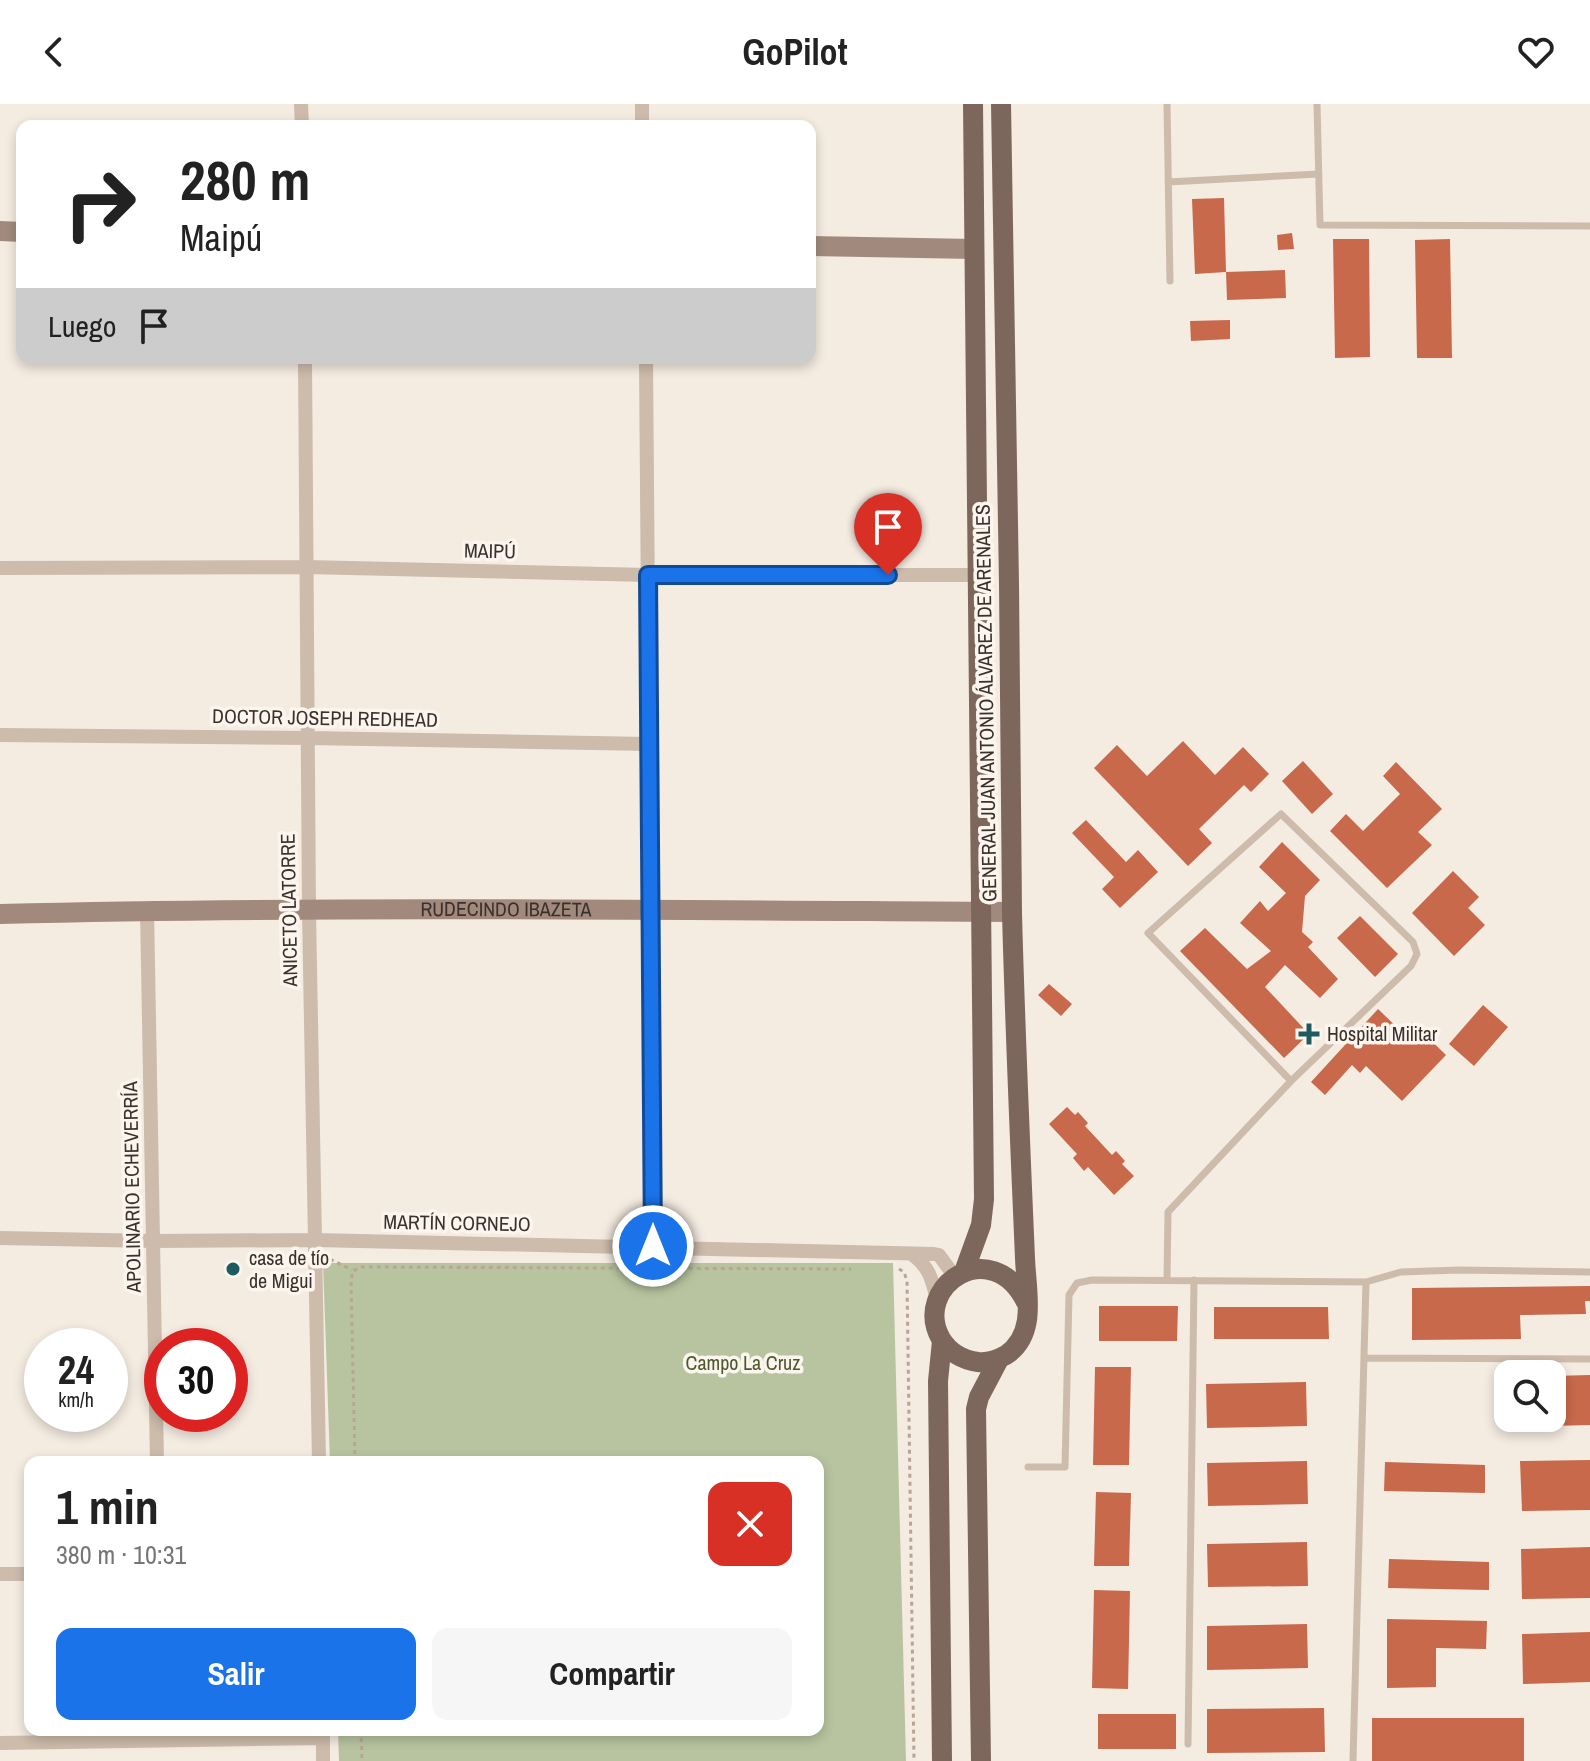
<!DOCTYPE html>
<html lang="es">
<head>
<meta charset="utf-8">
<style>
  :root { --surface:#fff; --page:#f6f6f6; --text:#222; --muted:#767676; --accent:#1a73e8 }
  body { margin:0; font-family:"Archivo Narrow",sans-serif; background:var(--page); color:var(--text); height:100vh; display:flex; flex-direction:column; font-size:30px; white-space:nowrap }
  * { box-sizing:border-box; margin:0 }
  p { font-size:26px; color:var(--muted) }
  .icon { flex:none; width:44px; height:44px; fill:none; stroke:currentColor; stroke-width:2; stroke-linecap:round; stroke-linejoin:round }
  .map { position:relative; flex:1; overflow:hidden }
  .sheet { position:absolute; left:24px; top:1352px; width:800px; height:280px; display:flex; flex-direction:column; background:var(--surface); border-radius:16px; box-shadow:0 4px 12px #0003 }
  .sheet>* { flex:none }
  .guide { position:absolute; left:16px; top:16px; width:800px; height:244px; border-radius:16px; box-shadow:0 4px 12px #0003; background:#fff; color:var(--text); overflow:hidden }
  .controls { position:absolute; left:1494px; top:1256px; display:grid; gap:16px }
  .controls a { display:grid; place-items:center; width:72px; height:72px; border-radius:16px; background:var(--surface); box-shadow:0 4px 12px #0003; font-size:40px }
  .speed { position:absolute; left:24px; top:1224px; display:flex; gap:16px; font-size:40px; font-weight:700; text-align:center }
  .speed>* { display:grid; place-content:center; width:104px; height:104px; border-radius:50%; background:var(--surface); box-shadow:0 4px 12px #0003; line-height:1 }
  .speed small { font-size:20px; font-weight:400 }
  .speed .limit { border:12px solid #d22; background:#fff; color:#111 }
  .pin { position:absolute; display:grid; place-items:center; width:68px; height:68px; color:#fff; margin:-82px -34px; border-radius:50% 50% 50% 0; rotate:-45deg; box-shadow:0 0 8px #0007 }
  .pin .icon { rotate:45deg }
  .me { position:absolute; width:88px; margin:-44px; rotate:0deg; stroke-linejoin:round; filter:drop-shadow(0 0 6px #0008) }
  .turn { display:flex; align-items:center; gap:28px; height:168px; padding:0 32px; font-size:36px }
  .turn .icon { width:104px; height:104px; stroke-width:2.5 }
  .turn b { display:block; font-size:56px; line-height:68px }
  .then { display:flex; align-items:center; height:76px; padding:0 32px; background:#0003; gap:16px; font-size:30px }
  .round { display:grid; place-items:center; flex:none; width:84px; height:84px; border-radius:16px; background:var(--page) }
  .overview { display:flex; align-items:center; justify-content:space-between; height:136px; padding:0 32px }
  h1 { font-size:48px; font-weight:800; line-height:60px }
  .primary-button { display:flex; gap:16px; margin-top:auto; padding:16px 32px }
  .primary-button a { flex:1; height:92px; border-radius:16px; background:var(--accent); color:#fff; font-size:32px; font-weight:800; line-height:92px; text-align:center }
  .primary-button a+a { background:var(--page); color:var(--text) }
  header { display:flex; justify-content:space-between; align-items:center; height:104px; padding:0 32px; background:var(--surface); font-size:36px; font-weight:800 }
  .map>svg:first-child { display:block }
</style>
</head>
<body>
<header><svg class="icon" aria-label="back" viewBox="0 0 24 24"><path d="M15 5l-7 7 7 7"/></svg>GoPilot<svg class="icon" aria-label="heart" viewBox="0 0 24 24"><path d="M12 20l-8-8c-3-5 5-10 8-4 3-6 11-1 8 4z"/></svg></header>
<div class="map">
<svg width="1590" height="1657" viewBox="0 0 1590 1657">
  <rect width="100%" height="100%" fill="#f4ebe1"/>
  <path fill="#b8c4a0" d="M323,1159H893L906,1657H339L338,1626H818V1358H330Z"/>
  <path fill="#c8694b" d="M1224,94L1226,168L1195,170L1192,95Z
    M1292,129L1294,145L1278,146L1277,131Z
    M1333,135H1369L1370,253L1335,254Z
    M1450,135L1452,254H1417L1415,136Z
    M1285,166L1286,194L1227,196L1226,168Z
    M1230,216V235L1191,237L1190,217Z
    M1183,637L1215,671L1243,643L1269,670L1251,688L1244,681L1199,725L1212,739L1188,762L1094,664L1117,641L1147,672Z
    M1303,657L1333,690L1312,710L1282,677Z
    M1396,658L1442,705L1418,728L1432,741L1387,784L1330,727L1346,710L1363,727L1400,690L1383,672Z
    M1086,716L1126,758L1138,746L1158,768L1120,804L1102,785L1114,773L1072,729Z
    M1282,738L1320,776L1305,792L1302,828L1313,838L1308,843L1338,875L1320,894L1285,861L1265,883L1309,930L1284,954L1180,847L1205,824L1247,865L1271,847L1240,819L1260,797L1268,807L1286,789L1259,763Z
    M1453,767L1479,793L1468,804L1485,821L1454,852L1412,809Z
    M1360,812L1398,850L1375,873L1337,834Z
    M1049,880L1072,900L1061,912L1038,891Z
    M1483,901L1508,923L1474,962L1449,940Z
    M1378,905L1402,928L1412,918L1446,951L1402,997L1366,962L1360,969L1352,961L1325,991L1311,978Z
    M1067,1003L1075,1011L1078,1008L1088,1019L1085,1022L1112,1051L1116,1047L1125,1057L1122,1060L1134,1072L1114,1091L1088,1063L1084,1067L1073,1054L1077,1050L1049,1020Z
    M1590,1182V1197H1585L1586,1210L1520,1211L1521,1235L1412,1236V1184Z
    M1099,1202H1178L1177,1237H1099Z
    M1214,1203H1328L1329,1235H1214Z
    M1095,1263H1131L1129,1361H1093Z
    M1590,1271V1321L1552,1322V1272Z
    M1306,1278L1307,1322L1207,1324L1206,1280Z
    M1590,1356V1406L1522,1407L1520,1357Z
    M1307,1357L1308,1400L1208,1402L1207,1359Z
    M1385,1358L1485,1361V1389L1384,1387Z
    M1096,1388L1131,1389L1129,1462H1094Z
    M1307,1438L1308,1482L1208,1483L1207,1440Z
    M1590,1443V1494L1522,1495L1521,1445Z
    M1389,1455L1489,1458V1486L1388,1484Z
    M1094,1486L1130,1487L1128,1585L1092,1584Z
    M1387,1515L1487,1517L1486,1545L1436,1544V1583L1387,1584Z
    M1307,1520L1308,1564L1207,1566V1522Z
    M1590,1528V1578L1523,1580L1522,1530Z
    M1324,1604L1325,1648L1207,1649V1605Z
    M1098,1610H1176V1645H1098Z
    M1372,1614H1524V1657H1372Z"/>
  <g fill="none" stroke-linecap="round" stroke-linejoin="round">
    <path stroke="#b9a596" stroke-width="3" stroke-dasharray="4 4" stroke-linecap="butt" d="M330,1155L352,1166
      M899,1165L904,1168L907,1177L914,1657
      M355,1358L351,1176L353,1167L362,1163L851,1165
      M361,1626L362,1657"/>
    <path stroke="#cdbbac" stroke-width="7" d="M1167,0L1170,177
      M1317,0L1320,121L1590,122
      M1168,78L1319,70
      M1281,710L1413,838L1417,850L1411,862L1291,977L1148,829Z
      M1167,1176L1168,1108L1291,977
      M1366,1178L1401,1168L1459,1166L1590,1168
      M1364,1254L1590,1255
      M1028,1363H1065L1069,1191L1077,1179L1092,1176L1366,1178L1353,1657
      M1188,1640L1194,1176"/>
    <path stroke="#cdbbac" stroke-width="14" d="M301,0L302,22
      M642,0V22
      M305,254L309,807L319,1358
      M646,254L653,1142
      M0,464L306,463L648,471H978
      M0,631L308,634L649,640
      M147,806L157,1358
      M0,1134L153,1137L316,1136L934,1150L939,1151L955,1173
      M912,1150C930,1164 932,1175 937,1196
      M0,1470H30
      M323,1626V1657
      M0,1639L323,1634"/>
    <g stroke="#a18a7d" stroke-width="20">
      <path d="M0,127L22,128"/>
      <path d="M810,142L974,145"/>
      <path id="s1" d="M0,810C337,802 675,806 1012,808"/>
    </g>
    <path stroke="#7d675c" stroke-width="20" d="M1001,0C1004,160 1007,320 1009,480C1011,590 1010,700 1012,809C1015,924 1020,1039 1025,1154C1026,1187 1038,1230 1006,1251C997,1256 988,1259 978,1258C963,1256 949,1248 941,1235C911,1182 992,1129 1026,1198
      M964,1168L981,1121L984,1095L973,0
      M942,1657L938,1277L942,1237
      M981,1657L976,1305L979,1293L999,1255"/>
  </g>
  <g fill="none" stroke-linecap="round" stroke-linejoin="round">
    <g stroke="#114b97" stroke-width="20">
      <path id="route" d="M653,1142L648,471H888"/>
    </g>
    <use href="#route" stroke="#1a73e8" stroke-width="14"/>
  </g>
  <g fill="#1f5a5e" stroke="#fbf5ee" stroke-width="3">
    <path d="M1305 918h8v8h8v8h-8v8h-8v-8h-8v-8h8z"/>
    <circle cx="233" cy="1165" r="8"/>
  </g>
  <g text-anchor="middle" stroke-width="7" stroke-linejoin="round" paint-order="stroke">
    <g font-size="20" fill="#3b302b" stroke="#fbf5ee">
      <text transform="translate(490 447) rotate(1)" y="7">MAIPÚ</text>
      <text transform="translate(986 599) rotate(-91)" y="7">GENERAL JUAN ANTONIO ÁLVAREZ DE ARENALES</text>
      <text transform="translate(325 614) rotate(1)" y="7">DOCTOR JOSEPH REDHEAD</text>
      <text transform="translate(289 806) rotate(-91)" y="7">ANICETO LATORRE</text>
      <text dy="7" stroke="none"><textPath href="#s1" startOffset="506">RUDECINDO IBAZETA</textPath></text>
      <text transform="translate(132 1083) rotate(-91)" y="7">APOLINARIO ECHEVERRÍA</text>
      <text transform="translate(457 1119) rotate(1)" y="7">MARTÍN CORNEJO</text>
    </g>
    <g font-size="20" fill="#3b302b" stroke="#fbf5ee" text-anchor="start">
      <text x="1327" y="937">Hospital Militar</text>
      <text x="249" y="1161">casa de tío<tspan x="249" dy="23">de Migui</tspan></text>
    </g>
    <g font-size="20" fill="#4a5a2e" stroke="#fbf5ee">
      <text x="743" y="1266">Campo La Cruz</text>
    </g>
  </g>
</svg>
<div class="controls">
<a><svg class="icon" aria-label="search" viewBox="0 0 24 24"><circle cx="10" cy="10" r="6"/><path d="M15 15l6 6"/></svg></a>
</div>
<div class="speed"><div>24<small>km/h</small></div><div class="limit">30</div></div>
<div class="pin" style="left:888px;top:471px;background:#d93025"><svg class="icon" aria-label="arrive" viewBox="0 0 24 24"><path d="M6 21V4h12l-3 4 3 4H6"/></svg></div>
<svg class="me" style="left:653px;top:1142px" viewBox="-20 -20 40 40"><circle r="17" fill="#1a73e8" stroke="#fff" stroke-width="3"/><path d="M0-11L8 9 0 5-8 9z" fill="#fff"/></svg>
<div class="guide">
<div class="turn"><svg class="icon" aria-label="right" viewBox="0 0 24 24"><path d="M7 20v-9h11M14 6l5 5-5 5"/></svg><div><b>280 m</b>Maipú</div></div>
<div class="then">Luego<svg class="icon" aria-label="arrive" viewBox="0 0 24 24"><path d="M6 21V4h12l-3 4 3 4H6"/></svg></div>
</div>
<section class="sheet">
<div class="overview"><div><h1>1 min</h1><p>380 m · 10:31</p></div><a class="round" style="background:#d93025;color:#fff"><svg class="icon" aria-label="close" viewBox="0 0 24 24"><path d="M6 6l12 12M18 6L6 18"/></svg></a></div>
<div class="primary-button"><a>Salir</a><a>Compartir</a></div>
</section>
</div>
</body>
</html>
